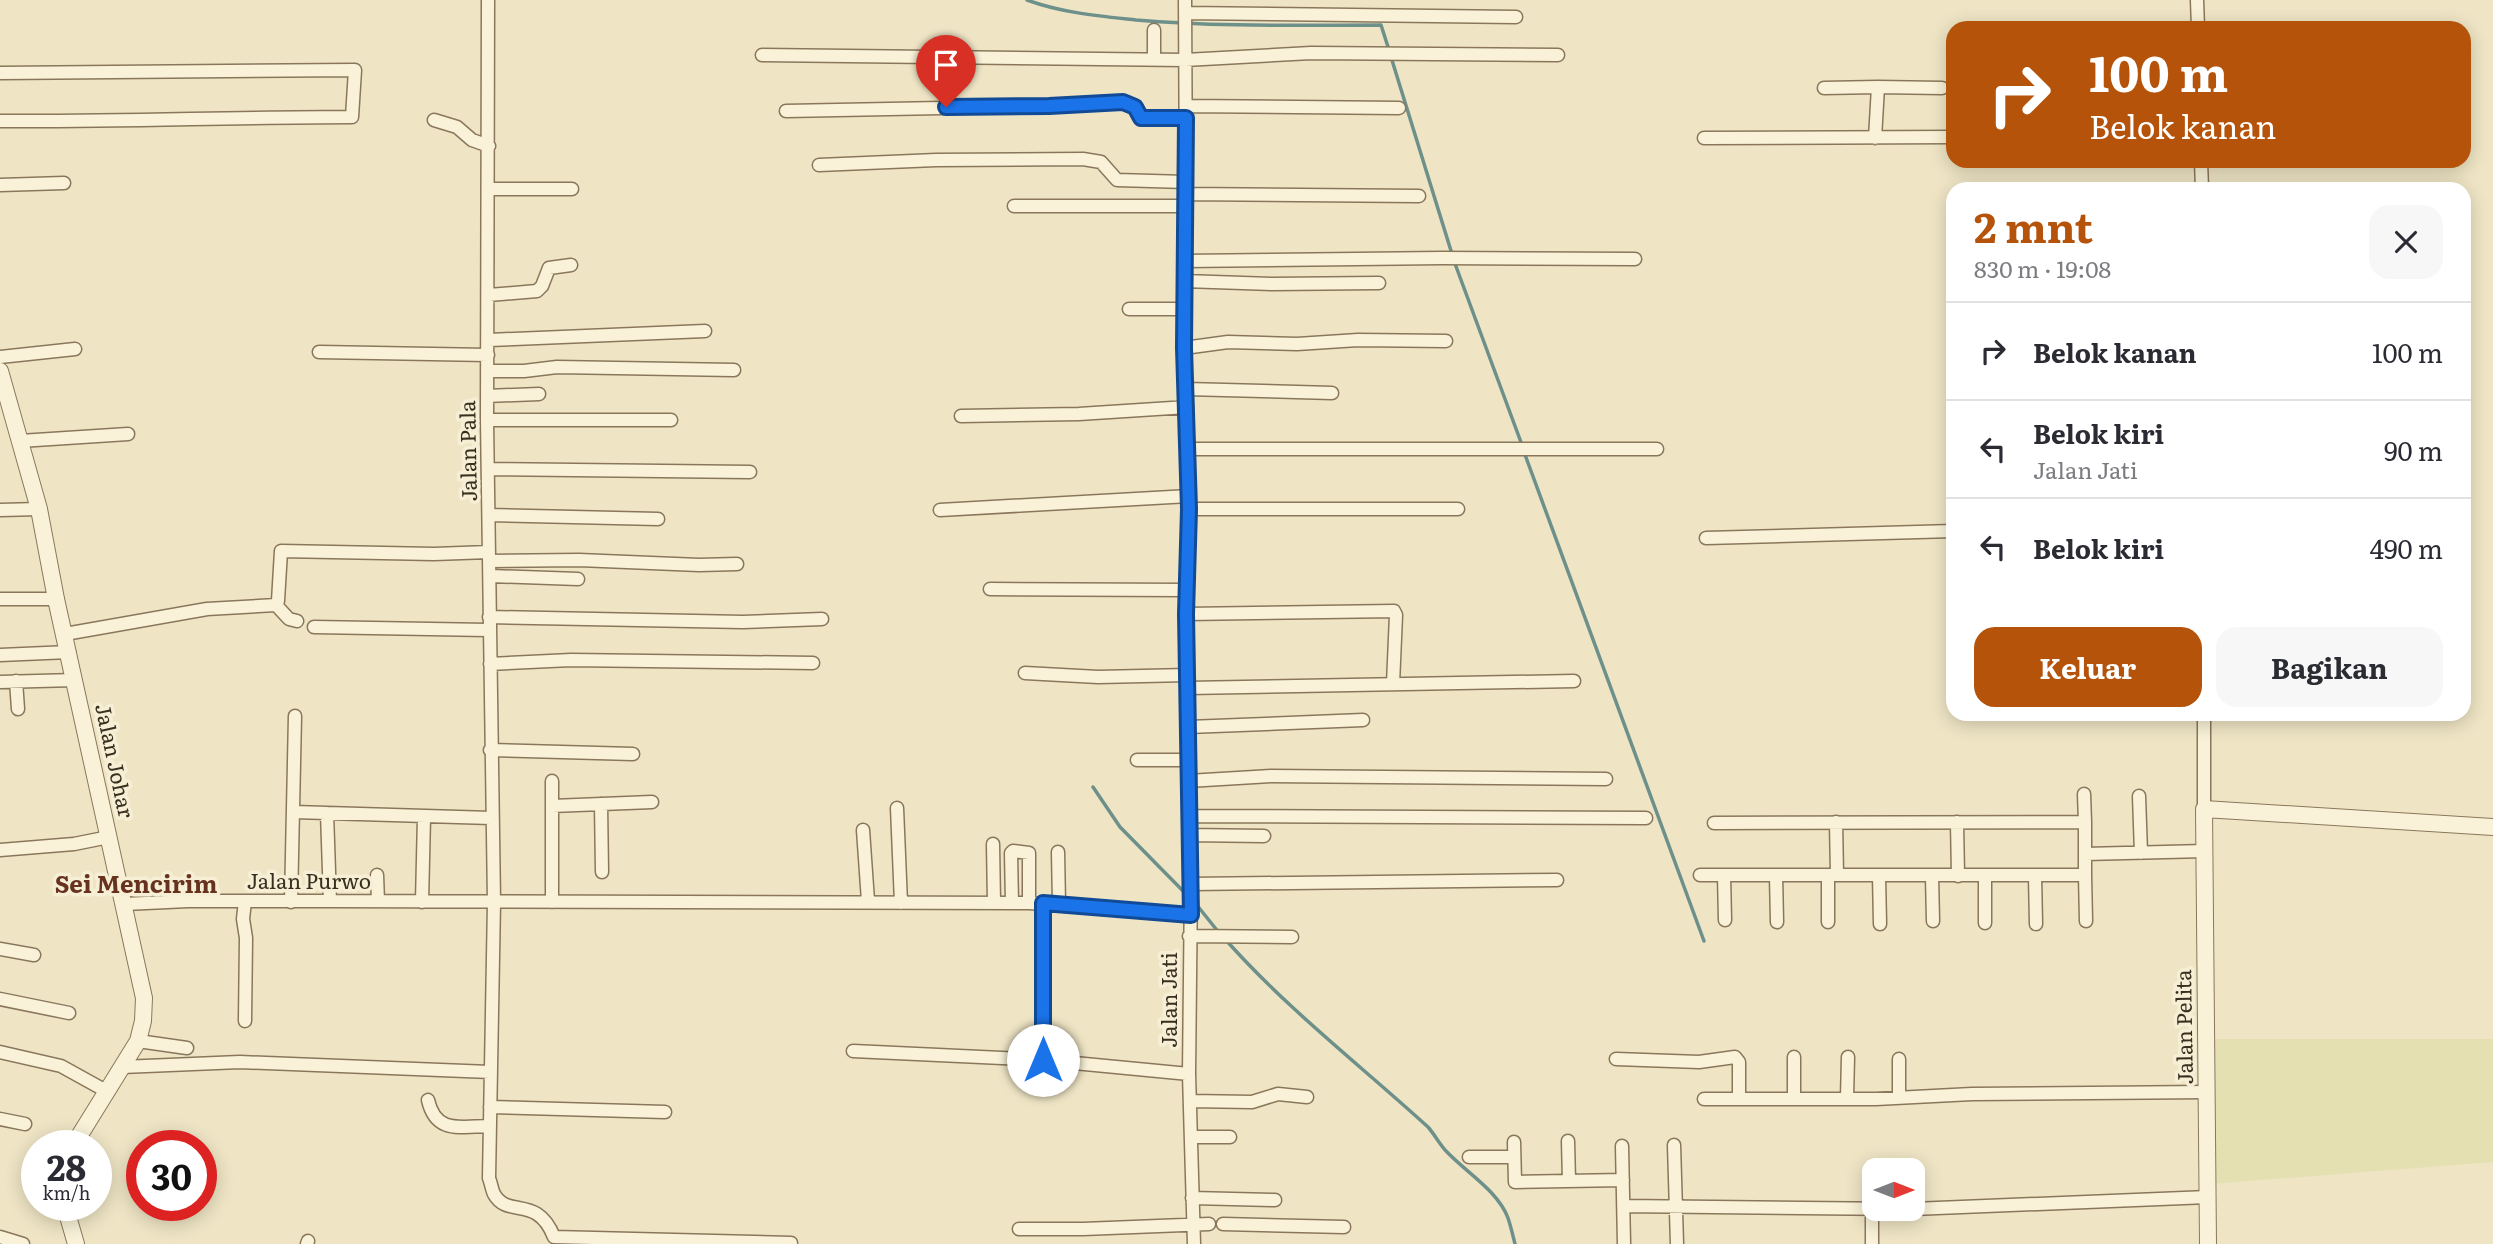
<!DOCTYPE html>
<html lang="id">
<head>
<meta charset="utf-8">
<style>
  :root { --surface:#fff; --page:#f7f7f7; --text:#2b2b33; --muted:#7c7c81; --line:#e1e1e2; --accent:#b45309 }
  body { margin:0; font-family:Literata,serif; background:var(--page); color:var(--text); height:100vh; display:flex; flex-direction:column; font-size:26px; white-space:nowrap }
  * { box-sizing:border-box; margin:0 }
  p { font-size:23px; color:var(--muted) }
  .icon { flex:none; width:38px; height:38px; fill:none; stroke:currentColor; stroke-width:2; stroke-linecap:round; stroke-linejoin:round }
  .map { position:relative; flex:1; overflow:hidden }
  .side { position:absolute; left:1946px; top:182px; width:525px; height:539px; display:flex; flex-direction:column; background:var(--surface); border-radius:21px; box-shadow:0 4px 18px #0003 }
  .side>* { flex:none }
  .hud { position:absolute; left:1946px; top:21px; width:525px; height:147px; border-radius:21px; box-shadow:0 4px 18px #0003; background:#b45309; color:#fff; overflow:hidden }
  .needle { width:46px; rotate:90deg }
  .fabs { position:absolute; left:1862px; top:1158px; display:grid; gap:14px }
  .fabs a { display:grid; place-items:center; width:63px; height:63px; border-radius:14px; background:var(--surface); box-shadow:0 4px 18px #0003; font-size:35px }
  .speed { position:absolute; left:21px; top:1130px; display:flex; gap:14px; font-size:35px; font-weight:700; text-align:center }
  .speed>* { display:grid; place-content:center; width:91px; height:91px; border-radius:50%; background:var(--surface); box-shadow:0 4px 18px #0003; line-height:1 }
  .speed small { font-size:18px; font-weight:400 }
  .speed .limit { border:10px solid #d22; background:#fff; color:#111 }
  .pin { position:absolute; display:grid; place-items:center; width:60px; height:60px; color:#fff; margin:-72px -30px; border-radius:50% 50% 50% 0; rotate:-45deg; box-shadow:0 0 7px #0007 }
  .pin .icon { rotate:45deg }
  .me { position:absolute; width:77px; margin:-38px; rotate:0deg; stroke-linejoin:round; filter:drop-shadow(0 0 5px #0008) }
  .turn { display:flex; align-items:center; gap:24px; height:147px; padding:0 28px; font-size:32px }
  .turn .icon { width:91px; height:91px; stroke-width:2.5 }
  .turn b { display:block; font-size:49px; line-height:60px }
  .round { display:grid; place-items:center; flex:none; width:74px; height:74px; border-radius:21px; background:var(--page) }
  .headline { display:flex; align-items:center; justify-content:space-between; height:119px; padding:0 28px }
  h1 { font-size:42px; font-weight:700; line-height:52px; color:var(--accent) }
  .action { display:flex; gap:14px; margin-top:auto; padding:14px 28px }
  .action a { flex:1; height:80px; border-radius:21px; background:var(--accent); color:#fff; font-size:28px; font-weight:700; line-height:80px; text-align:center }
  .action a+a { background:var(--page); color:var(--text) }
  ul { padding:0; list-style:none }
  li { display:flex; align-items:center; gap:21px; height:98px; padding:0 28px; border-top:2px solid var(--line) }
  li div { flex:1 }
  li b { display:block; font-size:26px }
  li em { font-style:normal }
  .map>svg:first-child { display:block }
</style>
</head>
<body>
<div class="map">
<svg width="2493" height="1244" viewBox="0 0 2493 1244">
  <rect width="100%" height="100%" fill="#efe5c5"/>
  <path fill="#e4e0b2" d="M2212,1039H2493V1162L2211,1184Z"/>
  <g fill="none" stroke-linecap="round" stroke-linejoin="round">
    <path stroke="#6d908a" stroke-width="3.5" d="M1027,0C1063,13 1099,16 1136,20C1218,27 1300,25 1381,25L1389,50
      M1391,57L1452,254
      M1454,261L1522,445
      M1524,452L1704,941
      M1093,787L1120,827L1188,896
      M1196,904L1220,934
      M1225,939C1286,1008 1360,1065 1428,1127C1435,1135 1440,1145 1447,1152C1467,1173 1498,1191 1508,1218C1511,1227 1513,1236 1515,1244"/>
    <g stroke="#8a775b" stroke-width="15">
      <path id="minor" d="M488,0L487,420L494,902L489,1178C491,1183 492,1190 494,1194C508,1219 537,1194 554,1237L791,1243
        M1185,0L1186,194L1184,348L1189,509L1186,614L1191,884L1189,1074L1194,1244
        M2197,0L2198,28
        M1185,13L1516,17
        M762,55L1185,60L1311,53L1558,55
        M1154,59V30
        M0,73L355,70L352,117C234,117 117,122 0,121
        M1824,88L1878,87
        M1186,106L1399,108
        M786,111L1049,106L1123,102L1134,107L1141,118H1186
        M434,120L457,127L472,140L489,146
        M1704,138L1953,137
        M1875,138L1878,87L1942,88
        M2201,161L2202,189
        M819,165L936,160L1083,159L1101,162L1117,180L1186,182
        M0,185L64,183
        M488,189H572
        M1186,194L1419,196
        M1014,206H1186
        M1185,261L1442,258L1635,259
        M1184,281L1272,284L1379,283
        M489,295L537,291L542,286L549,268L571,265
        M1129,309H1184
        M489,340L705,331
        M1184,348L1228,342L1297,344L1358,340L1446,341
        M319,352L488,355
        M0,357L75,349
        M488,371H524L557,367L734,370
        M1186,389L1332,393
        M487,396L539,394
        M961,416L1079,414L1187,407
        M487,420H671
        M20,441L128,434
        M1188,449H1657
        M488,469L750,472
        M1189,509H1458
        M0,510L39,509
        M940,510L1189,496
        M490,515L658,519
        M1706,538L1953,531
        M490,561L579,560L699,565L737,564
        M490,576L578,579
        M990,589L1187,590
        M0,599H56
        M276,605L278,601L281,551L434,554L489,552
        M276,605L289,619L297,621
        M1186,614L1394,611L1396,615L1393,684
        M489,617L743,622L822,619
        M314,627L488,630
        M65,634L207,609L276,605
        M0,655L69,652
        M490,664L571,660L813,663
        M1025,673L1098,677L1188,675
        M16,681L18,709
        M0,682L75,680
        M1188,688L1574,681
        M2204,714V809
        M1188,727L1363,720
        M490,750L633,754
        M1137,760H1188
        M552,781V902
        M1188,781L1271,776L1606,779
        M2084,794L2085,822
        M2139,796L2141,853
        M601,804L602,872
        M552,806L652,802
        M897,808L901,903
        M294,812L491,818
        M327,813L330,901
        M1189,816L1646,818
        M1836,822L1837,875
        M1957,822L1958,876
        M863,830L868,901
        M1189,835L1264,836
        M993,844L994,903
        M0,850L74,844L109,837
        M1058,852L1059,904
        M2085,854L2205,851
        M377,875L378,901
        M1700,875H2085V822L1714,823
        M1724,875L1725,920
        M1776,875L1777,922
        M1828,875V922
        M1879,875L1880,924
        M2085,875L2086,921
        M1932,876L1933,921
        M1985,876V923
        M2035,876L2036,924
        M1191,884L1557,880
        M291,902L295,716
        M422,902L424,817
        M1012,903L1011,853L1013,851L1029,853V903
        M1043,903V1060
        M125,904L188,901H330L1029,903L1191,915
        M1189,936L1292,937
        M0,949L34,955
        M0,999L69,1013
        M245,1021L246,938L243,919L245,901
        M138,1041L187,1048
        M853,1051L1043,1060L1189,1074
        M0,1052L61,1066L108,1092
        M1794,1057V1098
        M1616,1059L1699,1062L1735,1057L1739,1062V1099
        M1899,1059V1098
        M122,1067L240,1062L490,1072
        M1847,1098L1848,1057
        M1704,1099H1876L1972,1094L2207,1092
        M428,1100C436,1135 461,1126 490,1126
        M1190,1101L1252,1102L1278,1094L1307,1097
        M490,1107L665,1112
        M0,1119L25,1124
        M1191,1137H1230
        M1568,1141L1569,1181
        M1514,1142L1515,1182L1623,1180
        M1674,1145L1677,1244
        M1622,1146L1624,1244
        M1469,1157H1514
        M1192,1198L1275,1200
        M1623,1206L1900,1209
        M1913,1209L2208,1197
        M1872,1210V1244
        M1223,1224L1344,1227
        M1019,1229H1083L1209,1224
        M0,1237L23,1244
        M307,1244L308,1241"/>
    </g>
    <g stroke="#8a775b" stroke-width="18">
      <path id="tertiary" d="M0,371L39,509L56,599L144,998L143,1021L138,1041L73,1146
        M65,1206L76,1244
        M2208,1244L2204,809L2493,827"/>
    </g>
    <use href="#minor" stroke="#f9f2d8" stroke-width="12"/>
    <use href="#tertiary" stroke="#f9f2d8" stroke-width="16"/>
  </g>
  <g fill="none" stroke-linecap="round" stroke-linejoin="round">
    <g stroke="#114b97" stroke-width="18">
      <path id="route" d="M946,107L1049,106L1123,102L1135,107L1141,118H1186L1184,348L1189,509L1186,614L1191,915L1043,903V1060"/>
    </g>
    <use href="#route" stroke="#1a73e8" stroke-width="12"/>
  </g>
  <g text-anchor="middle" stroke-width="7" stroke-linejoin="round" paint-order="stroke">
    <g font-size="21" fill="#3a2e1f" stroke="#f6efd5">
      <text transform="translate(469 451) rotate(-91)" y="7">Jalan Pala</text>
      <text transform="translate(114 761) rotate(78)" y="7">Jalan Johar</text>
      <text x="309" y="889">Jalan Purwo</text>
      <text transform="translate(1170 1000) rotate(-90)" y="7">Jalan Jati</text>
      <text transform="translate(2185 1027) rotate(-91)" y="7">Jalan Pelita</text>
    </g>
    <g font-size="24" font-weight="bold" fill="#67321e" stroke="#f6efd5">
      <text x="136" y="893">Sei Mencirim</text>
    </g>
  </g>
</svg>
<div class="fabs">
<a><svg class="needle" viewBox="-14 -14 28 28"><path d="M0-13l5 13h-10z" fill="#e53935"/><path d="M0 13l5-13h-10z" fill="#7c7c81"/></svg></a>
</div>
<div class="speed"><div>28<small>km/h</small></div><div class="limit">30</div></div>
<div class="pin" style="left:946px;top:107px;background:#d93025"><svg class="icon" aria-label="arrive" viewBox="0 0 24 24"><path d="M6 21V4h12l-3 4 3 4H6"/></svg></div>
<svg class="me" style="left:1043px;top:1060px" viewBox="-20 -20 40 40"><circle r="19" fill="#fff"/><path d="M0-13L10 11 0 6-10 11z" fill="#1a73e8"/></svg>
<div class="hud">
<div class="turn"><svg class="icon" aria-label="right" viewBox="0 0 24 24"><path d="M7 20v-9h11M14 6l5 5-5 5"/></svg><div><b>100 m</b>Belok kanan</div></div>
</div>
<section class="side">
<div class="headline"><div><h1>2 mnt</h1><p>830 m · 19:08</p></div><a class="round"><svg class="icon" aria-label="close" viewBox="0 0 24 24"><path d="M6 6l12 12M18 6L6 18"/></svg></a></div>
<ul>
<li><svg class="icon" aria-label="right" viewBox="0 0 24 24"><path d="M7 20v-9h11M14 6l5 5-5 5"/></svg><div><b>Belok kanan</b></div><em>100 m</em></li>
<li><svg class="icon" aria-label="left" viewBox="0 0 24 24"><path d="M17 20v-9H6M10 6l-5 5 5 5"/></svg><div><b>Belok kiri</b><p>Jalan Jati</p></div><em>90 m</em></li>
<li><svg class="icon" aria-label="left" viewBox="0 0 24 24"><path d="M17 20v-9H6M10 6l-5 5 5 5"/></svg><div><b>Belok kiri</b></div><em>490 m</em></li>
</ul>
<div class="action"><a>Keluar</a><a>Bagikan</a></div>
</section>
</div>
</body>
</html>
